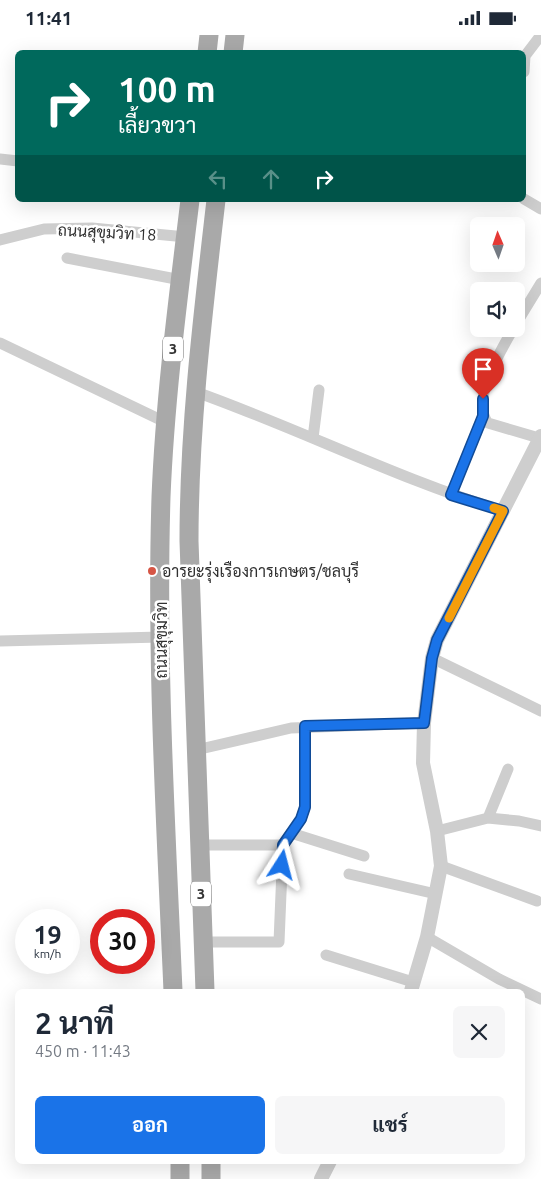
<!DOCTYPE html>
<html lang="th">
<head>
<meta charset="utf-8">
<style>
  :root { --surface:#fff; --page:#f6f6f7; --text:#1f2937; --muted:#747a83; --accent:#1a73e8 }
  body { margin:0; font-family:Ubuntu,Sarabun,sans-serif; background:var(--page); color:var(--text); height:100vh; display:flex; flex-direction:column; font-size:19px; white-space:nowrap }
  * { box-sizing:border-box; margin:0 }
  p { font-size:16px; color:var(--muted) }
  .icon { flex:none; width:28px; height:28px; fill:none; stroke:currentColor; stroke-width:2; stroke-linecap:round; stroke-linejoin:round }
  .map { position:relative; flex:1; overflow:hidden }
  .side { position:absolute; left:15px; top:954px; width:510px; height:175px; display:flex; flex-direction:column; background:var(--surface); border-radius:8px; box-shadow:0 5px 20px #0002 }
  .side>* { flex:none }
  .hud { position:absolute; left:15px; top:15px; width:511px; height:152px; border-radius:8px; box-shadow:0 5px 20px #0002; background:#00695c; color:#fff; overflow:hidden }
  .needle { width:32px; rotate:358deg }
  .controls { position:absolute; left:470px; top:182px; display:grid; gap:10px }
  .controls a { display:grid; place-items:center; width:55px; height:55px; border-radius:8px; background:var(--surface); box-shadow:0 5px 20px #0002; font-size:25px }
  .speed { position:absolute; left:15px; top:874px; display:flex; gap:10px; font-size:25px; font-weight:700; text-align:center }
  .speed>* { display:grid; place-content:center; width:65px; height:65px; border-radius:50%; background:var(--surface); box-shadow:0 5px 20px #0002; line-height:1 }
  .speed small { font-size:12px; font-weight:400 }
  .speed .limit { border:8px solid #d22; background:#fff; color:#111 }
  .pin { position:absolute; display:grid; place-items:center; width:42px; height:42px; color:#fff; margin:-51px -21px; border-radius:50% 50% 50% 0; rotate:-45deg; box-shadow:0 0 5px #0007 }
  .pin .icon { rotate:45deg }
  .me { position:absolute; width:55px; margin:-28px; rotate:9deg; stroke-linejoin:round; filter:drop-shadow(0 0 4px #0008) }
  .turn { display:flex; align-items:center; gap:18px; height:105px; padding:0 20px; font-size:22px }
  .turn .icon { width:65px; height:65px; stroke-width:2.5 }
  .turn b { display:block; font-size:35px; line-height:42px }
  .lanes { display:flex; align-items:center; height:48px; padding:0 20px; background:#0003; justify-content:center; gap:25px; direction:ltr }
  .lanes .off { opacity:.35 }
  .round { display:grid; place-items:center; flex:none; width:52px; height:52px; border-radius:8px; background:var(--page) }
  .summary { display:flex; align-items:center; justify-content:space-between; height:85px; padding:0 20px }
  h1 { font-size:30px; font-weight:700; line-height:38px }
  .cta { display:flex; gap:10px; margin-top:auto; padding:10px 20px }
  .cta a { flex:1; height:58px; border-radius:8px; background:var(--accent); color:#fff; font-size:20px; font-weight:700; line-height:58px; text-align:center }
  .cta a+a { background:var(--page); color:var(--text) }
  .status { display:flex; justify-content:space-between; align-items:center; height:35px; padding:0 25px; background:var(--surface); direction:ltr }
  .status svg { height:14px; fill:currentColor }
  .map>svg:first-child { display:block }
</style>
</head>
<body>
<div class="status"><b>11:41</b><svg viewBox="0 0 49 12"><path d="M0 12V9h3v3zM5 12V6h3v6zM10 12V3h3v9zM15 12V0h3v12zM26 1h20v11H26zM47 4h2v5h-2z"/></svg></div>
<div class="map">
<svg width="541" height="1144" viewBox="0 0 541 1144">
  <rect width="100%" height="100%" fill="#fff"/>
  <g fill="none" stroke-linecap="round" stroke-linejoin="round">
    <path stroke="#cecece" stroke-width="11" d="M524,37L525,21L541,0
      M0,124L18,126
      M524,164L541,174
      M0,205L44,194L92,193L186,202
      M67,223L181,245
      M516,289L541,248
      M513,294C501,315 470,366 488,388L539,403
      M0,308L165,387
      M196,357C300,394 398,444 503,476
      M313,403L319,355
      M451,460L483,381
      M0,606L161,602
      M432,623L541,676
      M196,715L291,693L424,688
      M488,783L508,734
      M437,796L488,783L519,786L541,791
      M291,798L364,821
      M200,810H283
      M441,831L537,866
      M349,839L436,859
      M427,902L499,944L541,964
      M203,907H279L283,810L301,784L305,772V691
      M326,920L413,947"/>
    <path stroke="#cecece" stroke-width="14" d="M411,956L427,902L441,831L437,796L423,728L424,688L432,623L437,605L541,401
      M321,1144L330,1126"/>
    <path stroke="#a9a9a9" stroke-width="19" d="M207,18L209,0
      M233,18L235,0
      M173,956C166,792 156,627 161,462C165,363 178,264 190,165
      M205,956L189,506C189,392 203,278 216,165
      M180,1126V1144
      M211,1126V1144"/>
  </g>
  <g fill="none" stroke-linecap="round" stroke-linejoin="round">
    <g stroke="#114b97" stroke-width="12">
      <path id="route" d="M282,830L283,810L301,784L305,772V691L424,688L432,623L437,605L503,476L451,460L483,381V364"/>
    </g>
    <use href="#route" stroke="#1a73e8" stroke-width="9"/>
    <path stroke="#f59e0b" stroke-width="9" d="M449,583L503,476L494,473"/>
  </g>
  <circle fill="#d65545" stroke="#fff" stroke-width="2" cx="152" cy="536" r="5"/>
  <g text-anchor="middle" stroke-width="5" stroke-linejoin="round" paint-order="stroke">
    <g fill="#fff" stroke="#6f6f6f" stroke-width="1">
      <rect x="163" y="301.5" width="20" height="25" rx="4"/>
      <rect x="191" y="846.5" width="20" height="25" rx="4"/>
    </g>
    <g font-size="15" font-weight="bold" fill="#313131">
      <text x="173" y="319">3</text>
      <text x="201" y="864">3</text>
    </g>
    <g font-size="16" fill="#313131" stroke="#fff">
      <text transform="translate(107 197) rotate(3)" y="6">ถนนสุขุมวิท 18</text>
      <text transform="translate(161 605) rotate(-90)" y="6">ถนนสุขุมวิท</text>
    </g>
    <g font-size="16" fill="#313131" stroke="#fff" text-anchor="start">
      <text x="162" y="542">อารยะรุ่งเรืองการเกษตร/ชลบุรี</text>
    </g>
  </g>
</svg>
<div class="controls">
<a><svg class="needle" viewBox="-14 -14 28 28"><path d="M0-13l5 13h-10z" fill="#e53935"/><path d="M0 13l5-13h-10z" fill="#747a83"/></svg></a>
<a><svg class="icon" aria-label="sound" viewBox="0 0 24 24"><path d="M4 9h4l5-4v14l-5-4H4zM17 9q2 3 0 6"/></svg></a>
</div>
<div class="speed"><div>19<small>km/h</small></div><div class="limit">30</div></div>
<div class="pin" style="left:483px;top:364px;background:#d93025"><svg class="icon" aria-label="arrive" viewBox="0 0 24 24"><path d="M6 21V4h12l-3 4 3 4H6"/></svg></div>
<svg class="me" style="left:282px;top:830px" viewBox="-20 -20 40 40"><path d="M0-17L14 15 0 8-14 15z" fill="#1a73e8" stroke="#fff" stroke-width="4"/></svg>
<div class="hud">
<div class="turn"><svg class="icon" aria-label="right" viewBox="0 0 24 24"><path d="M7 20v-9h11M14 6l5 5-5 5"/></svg><div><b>100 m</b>เลี้ยวขวา</div></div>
<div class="lanes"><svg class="icon off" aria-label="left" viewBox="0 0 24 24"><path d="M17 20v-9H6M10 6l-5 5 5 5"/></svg><svg class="icon off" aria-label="ahead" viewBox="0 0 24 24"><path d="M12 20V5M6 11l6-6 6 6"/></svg><svg class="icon" aria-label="right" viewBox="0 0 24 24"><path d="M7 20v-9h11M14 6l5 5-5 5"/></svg></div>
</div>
<section class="side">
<div class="summary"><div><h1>2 นาที</h1><p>450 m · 11:43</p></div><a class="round"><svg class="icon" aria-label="close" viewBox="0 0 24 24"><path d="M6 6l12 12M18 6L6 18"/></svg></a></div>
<div class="cta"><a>ออก</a><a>แชร์</a></div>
</section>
</div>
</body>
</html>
